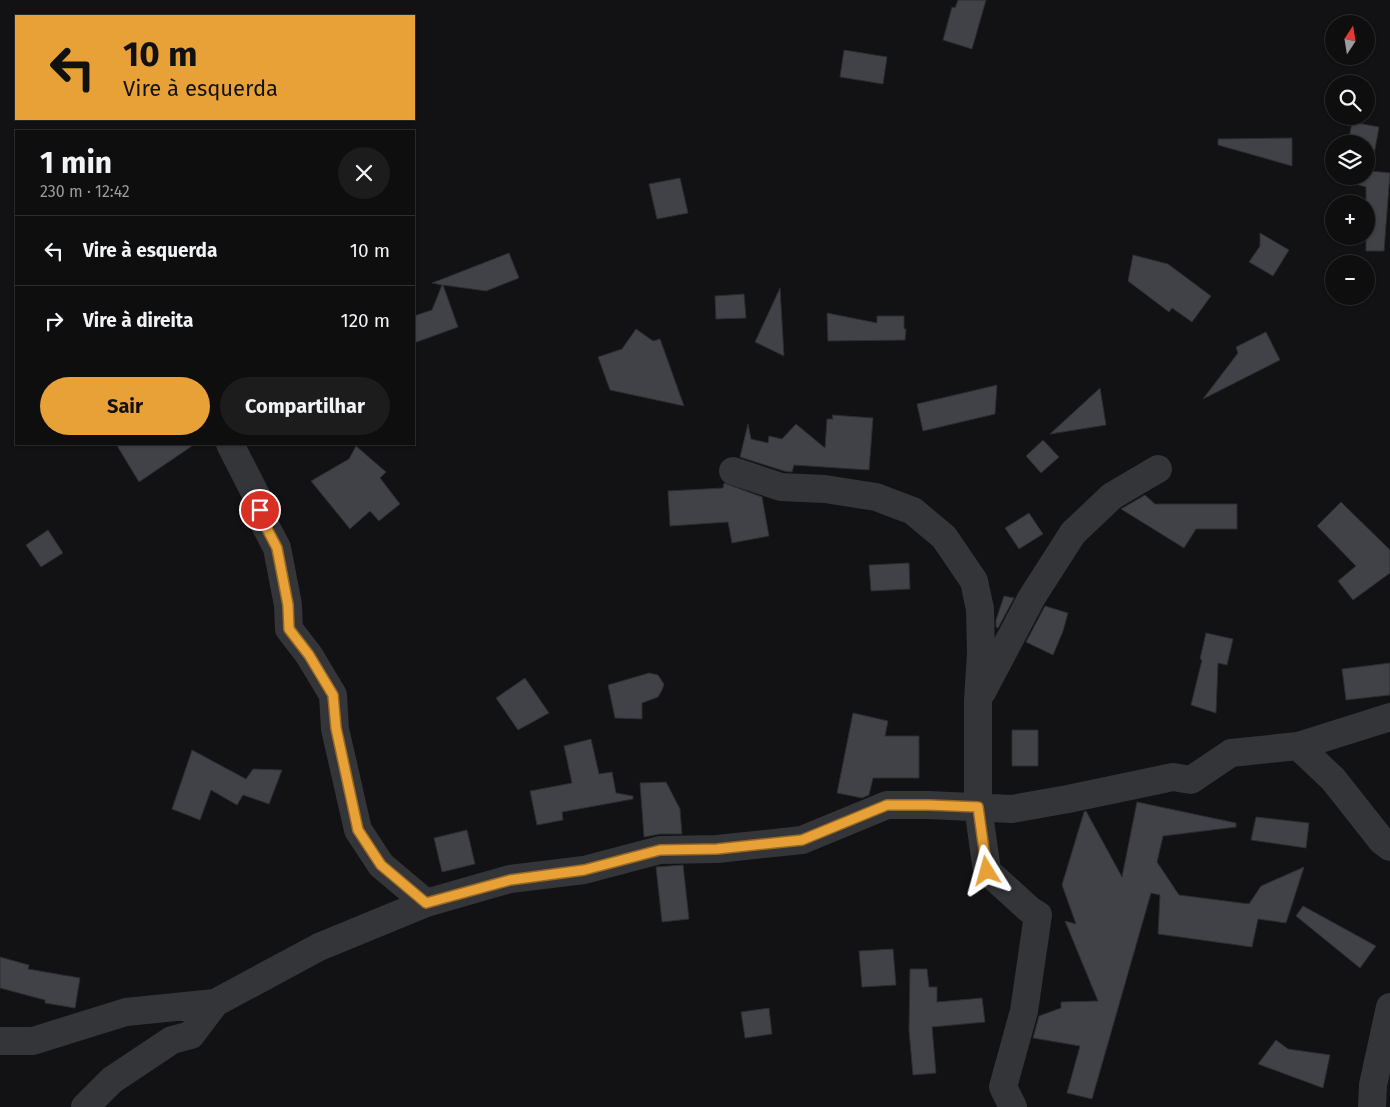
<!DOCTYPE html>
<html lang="pt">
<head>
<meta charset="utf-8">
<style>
  :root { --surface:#0e0e0f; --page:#1c1c1d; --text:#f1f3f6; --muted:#9b9c9e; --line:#2e2e2f; --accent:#e8a137 }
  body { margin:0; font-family:"Fira Sans",sans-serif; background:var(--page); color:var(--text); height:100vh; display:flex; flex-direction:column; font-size:19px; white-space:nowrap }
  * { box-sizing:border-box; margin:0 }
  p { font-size:16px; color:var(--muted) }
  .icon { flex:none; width:28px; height:28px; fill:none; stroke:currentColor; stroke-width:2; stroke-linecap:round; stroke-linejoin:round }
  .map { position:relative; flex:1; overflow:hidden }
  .panel { position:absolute; left:15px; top:130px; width:400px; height:315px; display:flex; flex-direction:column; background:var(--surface); border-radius:0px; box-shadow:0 1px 4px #0004,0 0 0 1px var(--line) }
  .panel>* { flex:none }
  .banner { position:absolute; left:15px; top:15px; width:400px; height:105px; border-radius:0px; box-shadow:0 1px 4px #0004,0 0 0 1px var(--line); background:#e8a137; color:#111; overflow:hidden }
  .needle { width:32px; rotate:12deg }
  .buttons { position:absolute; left:1325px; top:15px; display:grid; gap:10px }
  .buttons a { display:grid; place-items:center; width:50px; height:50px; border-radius:50%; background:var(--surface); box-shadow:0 1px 4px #0004,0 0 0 1px var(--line); font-size:25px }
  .pin { position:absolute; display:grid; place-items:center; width:42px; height:42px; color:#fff; margin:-21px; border:2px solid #fff; border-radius:50%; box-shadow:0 1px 5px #0007 }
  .me { position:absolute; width:55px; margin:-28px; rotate:352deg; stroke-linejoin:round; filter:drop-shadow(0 0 4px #0008) }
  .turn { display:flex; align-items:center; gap:18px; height:105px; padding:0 25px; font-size:22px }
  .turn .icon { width:65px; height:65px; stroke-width:2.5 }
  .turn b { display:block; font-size:35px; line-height:42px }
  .round { display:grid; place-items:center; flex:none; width:52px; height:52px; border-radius:26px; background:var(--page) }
  .head { display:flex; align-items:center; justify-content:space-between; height:85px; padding:0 25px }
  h1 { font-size:30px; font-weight:700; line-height:38px }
  .primary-button { display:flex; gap:10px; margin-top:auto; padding:10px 25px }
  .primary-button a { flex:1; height:58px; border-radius:30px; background:var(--accent); color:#111; font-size:20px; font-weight:700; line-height:58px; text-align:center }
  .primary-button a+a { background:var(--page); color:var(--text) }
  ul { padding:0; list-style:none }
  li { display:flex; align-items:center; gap:15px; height:70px; padding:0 25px; border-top:1px solid var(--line) }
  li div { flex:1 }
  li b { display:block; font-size:19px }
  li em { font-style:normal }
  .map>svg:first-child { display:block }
</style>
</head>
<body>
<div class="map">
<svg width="1390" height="1107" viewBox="0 0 1390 1107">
  <rect width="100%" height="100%" fill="#121214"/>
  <path fill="#414247" stroke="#2c2d30" d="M958,0H986L972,49L943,40L952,7L955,8Z
    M844,50L887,57L883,84L840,77Z
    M1352,122L1379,127L1371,171L1390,173L1384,251H1366V187L1335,178L1337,176H1366V144H1348Z
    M1292,138V166L1218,145V139Z
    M680,178L688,213L657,219L649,184Z
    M1260,233L1289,250L1273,276L1249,262L1260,246Z
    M509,253L519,278L486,291L443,285L458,327L414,343V316L432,310L442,285L432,283Z
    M1133,255L1168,264L1211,296L1192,322L1172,308L1169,312L1128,281Z
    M780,288L784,356L755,342Z
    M744,294L746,318L716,319L715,296Z
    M827,313L877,323V316H904V329H906L905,340L828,341Z
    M636,329L653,341L660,339L684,406L610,390L598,357L622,349Z
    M1266,332L1280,360L1203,399L1238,353L1236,347Z
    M997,385L995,414L923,431L917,404Z
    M1100,388L1106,425L1050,434Z
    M832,415L873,418L869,470L794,465L792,472L784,471L740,457L748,424L751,439L768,443L769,436L782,439L796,424L825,448L827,419H833Z
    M1043,440L1059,457L1041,473L1026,456Z
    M116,444H195L139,482Z
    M356,446L386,472L380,478L400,504L379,521L370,511L350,529L311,481L349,459Z
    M724,483L762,497L769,536L732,543L728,522L670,526L668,491L723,488Z
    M1145,495L1155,504H1237V529H1196L1184,548L1121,509Z
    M1341,502L1390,550V573L1353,600L1338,581L1356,566L1317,526Z
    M1029,513L1043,534L1019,549L1005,528Z
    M48,530L63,553L41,567L26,545Z
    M909,563L910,589L871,591L869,565Z
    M1004,596L1014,598L998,628L996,627V620Z
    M1045,606L1068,613L1063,631L1053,655L1026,642Z
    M1206,633L1233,639L1227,665L1218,663L1216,713L1191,705L1202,660L1200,659Z
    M1390,663V695L1346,700L1342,669Z
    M649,673L658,675L664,684L662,690L658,697L642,703V719L615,718L608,685Z
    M525,678L549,713L518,730L496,698Z
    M853,713L888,721L885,736H919V778H873L869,795L862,798L837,793Z
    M1012,730H1038V766H1012Z
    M591,739L599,774L612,772L616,793L633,796V799L562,812L563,820L537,825L530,791L572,783L564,746Z
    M192,750L246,779L253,769L282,770L269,804L243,795L237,805L211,790L200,820L172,809Z
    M666,782L680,809L682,834H660L644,837L640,783Z
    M1137,802L1236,823V827L1163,836L1157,862L1179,895L1249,904L1261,886L1304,867L1286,923L1258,919L1252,947L1158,934L1160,895L1151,893L1092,1099L1067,1093L1080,1046L1033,1038L1039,1016L1061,1008V1002L1098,1001L1065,921L1076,924L1062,885L1084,812L1086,811L1122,877Z
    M1256,817L1309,823L1306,848L1251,840Z
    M467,830L475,864L442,872L434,838Z
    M683,865L689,919L662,922L656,867Z
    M1303,906L1376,946L1360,968L1296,916Z
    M893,949L896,985L862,987L859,951Z
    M0,957L29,965L28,969L80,978L75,1008L45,1003V1000L0,988Z
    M910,969H927L929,987H937V1002L982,998L985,1022L932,1027L936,1073L913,1075L909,1030Z
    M769,1008L772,1034L745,1038L741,1012Z
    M1276,1040L1288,1049L1330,1055L1323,1088L1258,1064Z"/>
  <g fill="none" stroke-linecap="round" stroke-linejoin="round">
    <path stroke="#343539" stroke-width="28" d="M230,444L257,497L264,523L277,548L288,605L289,629L309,655L333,695L335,729L358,830L381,865L426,903
      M733,471L781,487L825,489L876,497L913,511L944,537L974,581L980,609L981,654L978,700V807L987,871L1030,910L1038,915L1024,1011L1003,1087L1013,1107
      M982,692L1032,597L1073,533L1112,496L1158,469
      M1298,746L1390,717
      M0,1041H33L126,1012L215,1003L319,947L426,903L510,879L584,870L660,850L717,849L802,840L887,805H929L1012,809L1068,799L1173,777L1191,780L1231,753L1298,746L1333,779L1382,841L1390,847
      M85,1107L112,1080L172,1040L191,1035L215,1003
      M1372,1107L1373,1085L1390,1007"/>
  </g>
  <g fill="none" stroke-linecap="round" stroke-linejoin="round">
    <g stroke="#976924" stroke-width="12">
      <path id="route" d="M260,510L264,523L277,548L288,605L289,629L309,655L333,695L336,728L358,830L381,865L426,903L510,880L584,870L660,850L717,849L802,840L887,805H929L978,807L987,871"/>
    </g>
    <use href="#route" stroke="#e8a137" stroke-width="9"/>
  </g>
</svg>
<div class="buttons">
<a><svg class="needle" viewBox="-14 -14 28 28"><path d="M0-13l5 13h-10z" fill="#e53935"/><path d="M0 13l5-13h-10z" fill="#9b9c9e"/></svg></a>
<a><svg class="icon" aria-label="search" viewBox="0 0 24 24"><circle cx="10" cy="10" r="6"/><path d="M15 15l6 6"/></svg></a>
<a><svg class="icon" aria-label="layers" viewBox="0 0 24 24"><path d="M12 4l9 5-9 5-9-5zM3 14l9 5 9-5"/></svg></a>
<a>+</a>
<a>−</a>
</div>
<div class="pin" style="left:260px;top:510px;background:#d93025"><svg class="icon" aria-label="arrive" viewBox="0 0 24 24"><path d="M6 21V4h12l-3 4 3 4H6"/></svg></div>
<svg class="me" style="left:987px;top:871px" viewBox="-20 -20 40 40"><path d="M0-17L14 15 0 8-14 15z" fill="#e8a137" stroke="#fff" stroke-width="4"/></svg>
<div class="banner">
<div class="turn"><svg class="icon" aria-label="left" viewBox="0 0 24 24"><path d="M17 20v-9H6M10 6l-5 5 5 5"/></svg><div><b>10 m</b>Vire à esquerda</div></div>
</div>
<section class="panel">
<div class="head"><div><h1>1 min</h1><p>230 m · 12:42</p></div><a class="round"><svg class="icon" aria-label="close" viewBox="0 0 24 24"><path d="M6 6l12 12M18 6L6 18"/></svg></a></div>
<ul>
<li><svg class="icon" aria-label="left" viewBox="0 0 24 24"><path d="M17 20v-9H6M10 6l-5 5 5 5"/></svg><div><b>Vire à esquerda</b></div><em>10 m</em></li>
<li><svg class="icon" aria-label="right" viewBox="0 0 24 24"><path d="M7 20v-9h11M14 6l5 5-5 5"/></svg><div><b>Vire à direita</b></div><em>120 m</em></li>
</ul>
<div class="primary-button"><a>Sair</a><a>Compartilhar</a></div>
</section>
</div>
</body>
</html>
